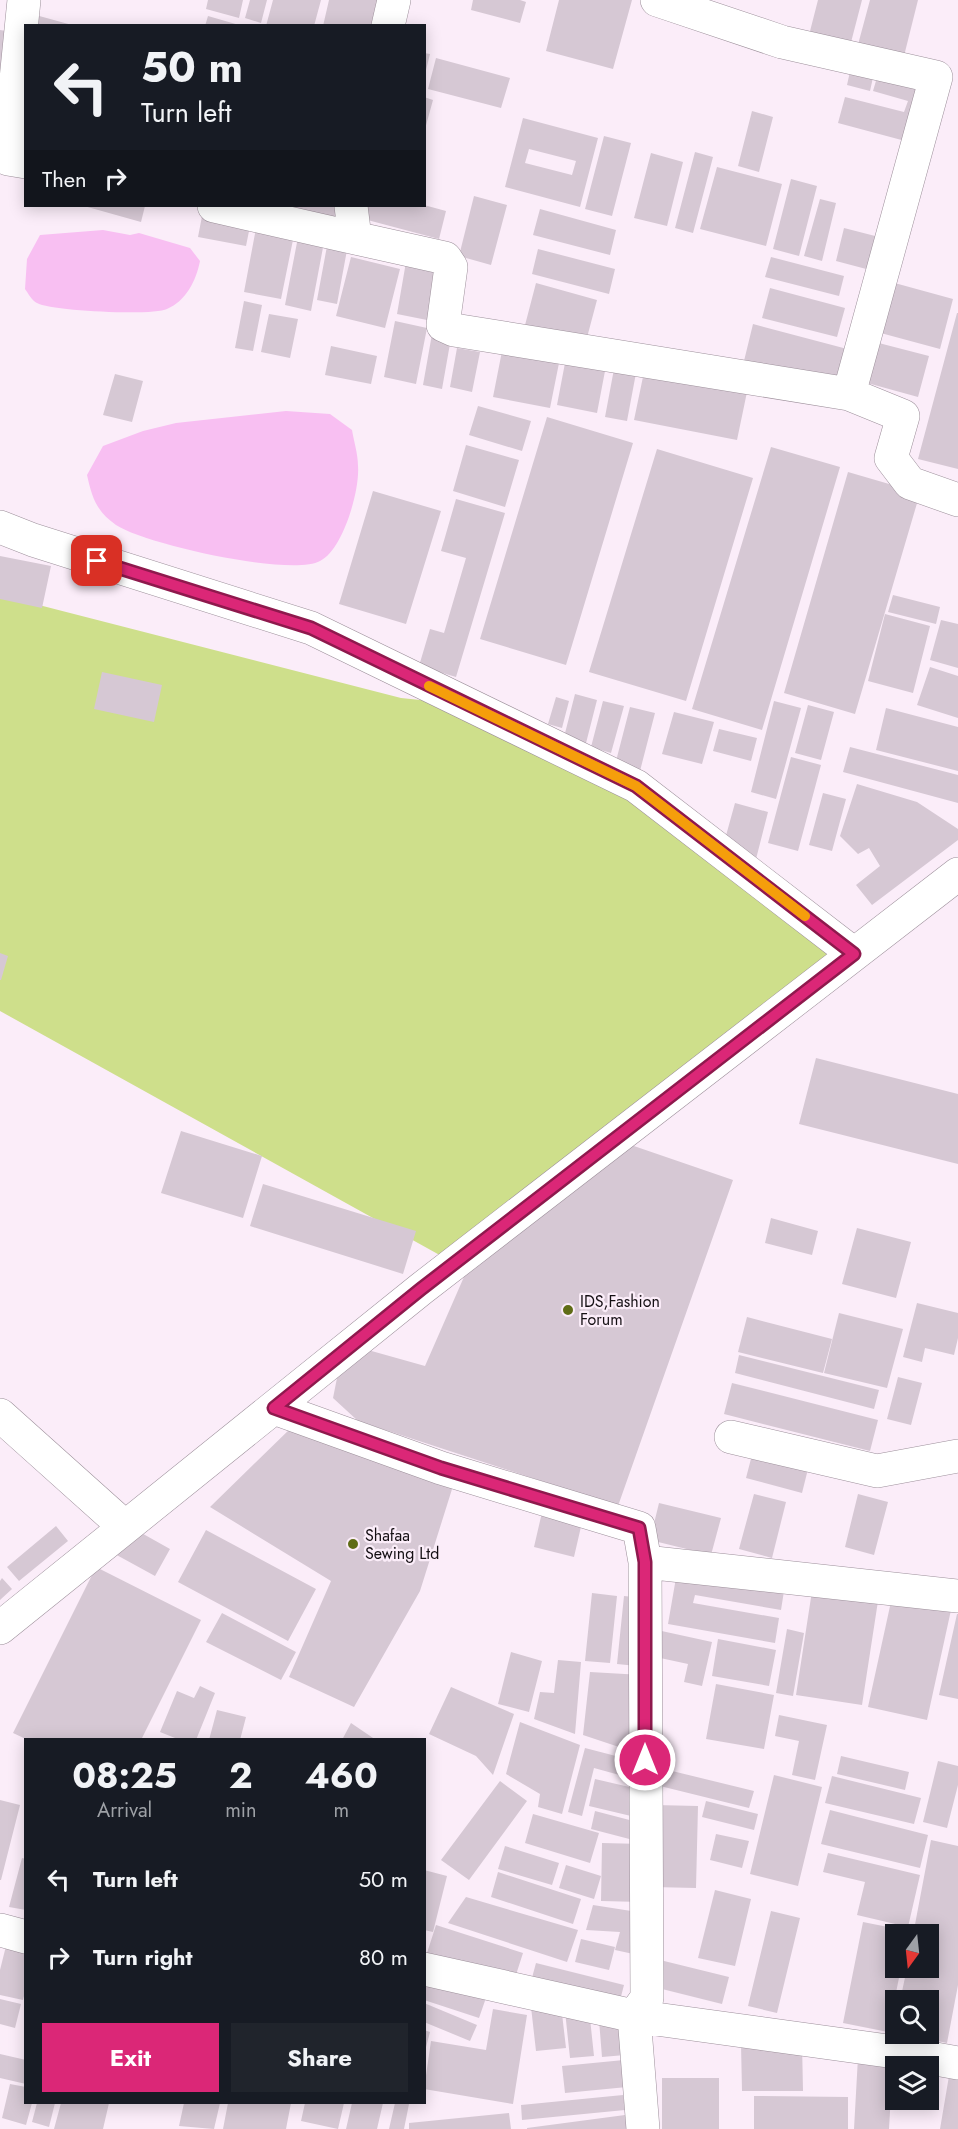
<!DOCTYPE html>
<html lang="en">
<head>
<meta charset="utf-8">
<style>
  :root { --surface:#171b24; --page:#20242c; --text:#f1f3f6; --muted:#9ea1a6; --accent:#db2777 }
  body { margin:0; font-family:Jost,sans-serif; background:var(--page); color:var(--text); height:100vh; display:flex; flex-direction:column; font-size:22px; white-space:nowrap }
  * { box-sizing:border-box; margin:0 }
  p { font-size:20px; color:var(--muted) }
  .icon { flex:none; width:33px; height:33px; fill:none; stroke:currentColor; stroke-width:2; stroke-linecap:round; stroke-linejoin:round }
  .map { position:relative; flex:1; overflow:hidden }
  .panel { position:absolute; left:24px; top:1738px; width:402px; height:366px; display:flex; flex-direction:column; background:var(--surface); border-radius:0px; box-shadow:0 3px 15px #0003 }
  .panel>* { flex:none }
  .hud { position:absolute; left:24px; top:24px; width:402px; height:183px; border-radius:0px; box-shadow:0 3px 15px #0003; background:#171b24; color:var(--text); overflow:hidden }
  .needle { width:39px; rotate:195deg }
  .controls { position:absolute; left:885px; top:1924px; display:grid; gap:12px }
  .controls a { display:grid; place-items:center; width:54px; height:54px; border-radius:0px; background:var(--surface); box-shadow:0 3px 15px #0003; font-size:30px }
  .pin { position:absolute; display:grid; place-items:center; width:51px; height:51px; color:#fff; margin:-26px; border-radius:12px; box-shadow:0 3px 9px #0006 }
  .me { position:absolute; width:66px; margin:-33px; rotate:0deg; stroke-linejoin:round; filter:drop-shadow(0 0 4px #0008) }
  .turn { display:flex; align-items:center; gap:21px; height:126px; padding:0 18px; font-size:27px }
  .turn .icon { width:78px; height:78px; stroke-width:2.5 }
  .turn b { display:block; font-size:42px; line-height:51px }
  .then { display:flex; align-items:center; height:57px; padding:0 18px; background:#0003; gap:12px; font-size:22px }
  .eta { display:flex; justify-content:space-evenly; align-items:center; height:102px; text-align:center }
  .eta b { font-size:36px; font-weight:700; line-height:42px }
  .action { display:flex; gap:12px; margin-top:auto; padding:12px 18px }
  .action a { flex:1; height:69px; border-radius:0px; background:var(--accent); color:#fff; font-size:24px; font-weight:700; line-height:69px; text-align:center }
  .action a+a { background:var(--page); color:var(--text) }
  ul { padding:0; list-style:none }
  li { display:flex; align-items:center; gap:18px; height:78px; padding:0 18px }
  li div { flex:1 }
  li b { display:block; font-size:22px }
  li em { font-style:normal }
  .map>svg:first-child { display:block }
</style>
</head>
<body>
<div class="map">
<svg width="958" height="2129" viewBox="0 0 958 2129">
  <rect width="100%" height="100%" fill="#fbedf9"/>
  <path fill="#cedf8b" d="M0,595L401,698L469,705L636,786L854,954L454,1263L0,1011Z"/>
  <path fill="#f8bff2" d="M103,230L130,235L139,233L190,248L200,261C196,281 186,301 167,309C153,316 50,311 37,303C32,301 28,293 25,289L27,259L40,235Z
    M286,411L330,414L352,430C354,442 358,454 358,466C360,490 343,550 320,561C291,577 144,544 116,525C96,511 92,497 87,475L103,446L143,431L176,423Z"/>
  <path fill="#d6c8d4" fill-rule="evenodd" d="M208,0H243L239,18L206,9Z
    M250,0H267L261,23L245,18Z
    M273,0H321L314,26H266Z
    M329,0H384L378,26H323Z
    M473,0H520L526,2L520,23L471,10Z
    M559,0H632L613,69L546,51Z
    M818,0H862L849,50L808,39Z
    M870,0H918L902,64L856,52Z
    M32,14L72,25V26H29Z
    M208,16L239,25V26H205Z
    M0,30L13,32L0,83Z
    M424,53L430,54L425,74H424Z
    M436,58L510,78L501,108L428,89Z
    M851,67L874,73L870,91L847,85Z
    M878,74L924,86L909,142L838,123L845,97L904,112L908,101L873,91Z
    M424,97L433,100L425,129H424Z
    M752,111L773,117L759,172L738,166Z
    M523,118L598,138L580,207L505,187ZM529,149L576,161L572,175L525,163Z
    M604,136L631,143L612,216L585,209Z
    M695,152L713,157L693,233L675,228Z
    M651,153L683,162L667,226L634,218Z
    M717,167L782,184L766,246L700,229Z
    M791,179L817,186L799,256L773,249Z
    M474,196L507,205L491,265L459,256Z
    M820,199L836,203L822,261L804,256Z
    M424,205L446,211L439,239L360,218L363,206Z
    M84,206H145L141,222Z
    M271,206H345L339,228Z
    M540,209L616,230L610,255L533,235Z
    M203,211L251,221L246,246L198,237Z
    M257,223L295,230L281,299L244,292Z
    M844,228L879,237L870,270L836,261Z
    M299,232L325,237L311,311L285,305Z
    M327,246L347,250L337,304L317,300Z
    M538,249L615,269L609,294L532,274Z
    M351,257L400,269L385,328L336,316Z
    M771,257L844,276L839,296L765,277Z
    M406,262L447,270L437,322L397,314Z
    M891,282L953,299L940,349L877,332Z
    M536,283L597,300L585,345L524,329Z
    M770,288L845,308L837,337L762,318Z
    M244,301L262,305L253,351L235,348Z
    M957,313H958V469L918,459Z
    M269,314L298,319L290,358L261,352Z
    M395,321L427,328L416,384L384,377Z
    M753,324L851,350L842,387L744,361Z
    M432,334L451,338L442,389L423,385Z
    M871,341L929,356L918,397L860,381Z
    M331,346L377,356L371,384L325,375Z
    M503,346L560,358L550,408L493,397Z
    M457,348L480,352L472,392L450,387Z
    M565,363L605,371L597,413L557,405Z
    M614,369L636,373L627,421L605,417Z
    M644,372L747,392L737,440L634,420Z
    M115,374L143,381L132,422L103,415Z
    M478,406L531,421L522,451L469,435Z
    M547,417L633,443L566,665L480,639Z
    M466,445L519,460L505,507L453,491Z
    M771,447L840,467L762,730L692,709Z
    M657,449L753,478L686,701L589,672Z
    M848,472L920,493L855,714L784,693Z
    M373,491L441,511L406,624L339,604Z
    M456,499L505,513L456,677L419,666L430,629L444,633L466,558L441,551Z
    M0,556L51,566L42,608L0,599Z
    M893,595L940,607L936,624L888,612Z
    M885,614L930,626L913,693L868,681Z
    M941,620L958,624V668L930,660Z
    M930,667L958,676V718L917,705Z
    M102,672L162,685L154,722L94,709Z
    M575,694L597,700L584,751L562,745Z
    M556,697L569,701L562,728L548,724Z
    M603,701L624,706L611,753L591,747Z
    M774,701L801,708L776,799L751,792Z
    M808,705L834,712L821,760L795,753Z
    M630,707L655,713L640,771L615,765Z
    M886,708L958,727V771L876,750Z
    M674,712L714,722L702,764L662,754Z
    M719,729L757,738L751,761L713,751Z
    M850,747L958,775V803L843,772Z
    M791,757L821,765L798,851L768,843Z
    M857,784L917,802L958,829V840L872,905L856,885L880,866L869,848L858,854L840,836Z
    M823,793L846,799L832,851L809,845Z
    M735,803L768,812L756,859L722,850Z
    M0,953L8,956L1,980H0Z
    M816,1058L958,1094V1164L799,1124Z
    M181,1131L262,1156L243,1218L161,1193Z
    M631,1145L733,1180L618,1506L358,1421L333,1398L339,1368L368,1350L425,1366L467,1270Z
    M263,1184L416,1231L403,1274L250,1226Z
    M771,1218L818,1231L812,1255L765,1243Z
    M857,1228L911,1242L896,1298L842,1284Z
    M917,1303L958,1313V1338L954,1355L925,1348L922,1362L903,1357Z
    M839,1313L903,1329L887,1388L824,1373Z
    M747,1317L832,1339L823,1373L738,1352Z
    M739,1355L879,1390L874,1409L735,1373Z
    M898,1377L922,1383L911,1425L887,1419Z
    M732,1383L878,1420L870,1451L724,1414Z
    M293,1426L453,1486L420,1591L354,1707L289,1677L331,1581L210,1507Z
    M753,1451L809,1465L802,1493L746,1478Z
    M754,1494L786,1502L772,1558L739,1549Z
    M858,1494L888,1502L874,1555L845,1547Z
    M659,1503L721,1518L711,1555L650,1540Z
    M543,1508L583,1518L574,1557L534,1547Z
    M56,1526L68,1541L19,1581L7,1567Z
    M129,1526L170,1549L155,1576L113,1553Z
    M206,1530L316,1589L288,1641L178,1582Z
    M96,1567L201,1620L141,1740H28L13,1733Z
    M677,1572L784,1591L781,1610L695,1595L693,1603L779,1618L775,1643L668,1624Z
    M2,1578L12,1589L0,1600V1581Z
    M812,1591L878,1601L862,1705L796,1695Z
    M592,1593L617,1596L610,1663L585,1661Z
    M624,1596L643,1598L637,1666L617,1664Z
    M892,1597L951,1610L927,1720L868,1707Z
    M222,1613L296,1652L281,1680L206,1642Z
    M957,1614H958V1699L939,1695Z
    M787,1629L804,1633L793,1696L776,1693Z
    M657,1630L712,1642L702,1686L684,1682L688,1664L651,1656Z
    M718,1639L776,1650L769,1686L712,1676Z
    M511,1652L542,1661L529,1712L498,1704Z
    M558,1660L581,1662L575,1734L534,1719L540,1692L554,1693Z
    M590,1672L642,1675L637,1753L583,1735Z
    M716,1684L774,1695L764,1749L706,1739Z
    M200,1686L215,1693L196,1740H180L160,1732L177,1691L194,1698Z
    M451,1687L514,1714L493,1775L476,1756L429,1734Z
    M217,1710L246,1717L240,1740H209Z
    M779,1715L827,1725L815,1780L792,1775L799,1741L775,1736Z
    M520,1722L580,1745L562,1814L538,1807L540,1794L506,1774Z
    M351,1723L376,1740H342Z
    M585,1748L639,1762L634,1779L594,1768L582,1816L568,1812Z
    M841,1756L909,1772L905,1790L837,1774Z
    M938,1761L958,1766V1785L947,1828L923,1822Z
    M664,1769L754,1791L749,1808L660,1786Z
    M774,1775L822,1787L798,1886L750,1874Z
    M832,1776L921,1798L914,1824L825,1803Z
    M595,1779L638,1789L631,1816L589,1806Z
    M500,1781L527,1801L469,1880L441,1860Z
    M0,1800L20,1805L1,1880H0Z
    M706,1801L758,1814L754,1830L702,1817Z
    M655,1805L698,1806L696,1888L653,1887Z
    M830,1810L928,1835L920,1868L821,1844Z
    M595,1811L641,1823L637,1841L591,1829Z
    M533,1814L599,1833L590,1863L525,1843Z
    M716,1834L749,1841L742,1868L710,1860Z
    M931,1840L958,1846V1985L947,2043L907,2035L928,2034V2001H900L907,1968H928V1935H913Z
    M602,1843L643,1844L642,1902L601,1901Z
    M505,1846L559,1863L552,1885L498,1869Z
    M828,1853L920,1875L908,1927L857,1915L865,1882L823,1872Z
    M22,1858L26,1859V1910L9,1907Z
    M566,1865L601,1876L594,1899L559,1888Z
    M424,1870L447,1876L433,1932L424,1930Z
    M498,1872L581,1899L573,1924L491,1897Z
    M715,1890L751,1899L735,1966L698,1958Z
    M466,1897L578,1930L567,1962L448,1923Z
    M593,1905L644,1913L638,1955L615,1950L620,1932L586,1930Z
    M771,1911L800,1918L777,2013L748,2006Z
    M863,1922L908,1931L907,1935H896V1968H901L888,2032L843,2023Z
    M436,1925L523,1953L514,1981L427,1953Z
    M581,1939L615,1947L609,1970L575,1962Z
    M7,1942L26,1947V1988L23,2000L0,1995V1970Z
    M660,1960L729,1977L722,2004L654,1987Z
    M536,1963L624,1985L618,2008L530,1985Z
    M424,1976L487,1995L479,2018L424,2000Z
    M0,1999L21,2004L15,2028L0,2024Z
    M424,2003L477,2025L470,2041L424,2022Z
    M561,2005L566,2048L536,2051L531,2007Z
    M493,2009L527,2015L513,2104L424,2089L431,2041L486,2050Z
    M589,2009L594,2056L570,2058L565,2011Z
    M621,2017L625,2055L602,2057L599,2020Z
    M424,2030L430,2032L425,2051H424Z
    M802,2043L803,2091H742L741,2044Z
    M0,2054L26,2060V2084L0,2078Z
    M858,2057L893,2059L889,2129H854Z
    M624,2060L627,2087L565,2093L562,2066Z
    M949,2076L958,2077V2129H940Z
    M662,2078H719V2129H662Z
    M10,2084L26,2087V2103H32L26,2125L2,2118Z
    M623,2095L625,2110L522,2120L521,2105Z
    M754,2096L848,2097V2129H754Z
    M37,2103H55L49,2127L32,2122Z
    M61,2103H109L103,2129H54Z
    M184,2103H220L214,2129L179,2126Z
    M228,2103H291L286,2129H223Z
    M305,2103H344L338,2129L301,2121Z
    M352,2103H383L377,2129H346Z
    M395,2103L409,2104L404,2129H389Z
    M509,2113L511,2129H409V2123Z
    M625,2115L627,2129H527V2128Z"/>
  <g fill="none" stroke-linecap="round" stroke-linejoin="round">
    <g stroke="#9d909b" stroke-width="34">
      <path id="minor" d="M24,0L8,159L26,162
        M657,0L782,42L936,77L849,394
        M388,26L394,0
        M214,206L355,238
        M351,206L355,238L445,258L451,267L443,325L454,330L849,394L903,416L891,458L910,483L958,500
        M0,527L33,540L311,628L636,786L854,954
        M274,1408L441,1468L639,1528L645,1562L647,1998L634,2016L643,2129
        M0,1415L125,1527
        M731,1437L877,1471L958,1456
        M645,1562L958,1596
        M0,1628L421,1289L958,874
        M0,1930L26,1937
        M424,1969L634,2016L902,2053L958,2063"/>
    </g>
    <use href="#minor" stroke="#fff" stroke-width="33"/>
  </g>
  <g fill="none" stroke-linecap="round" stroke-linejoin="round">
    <g stroke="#8e194d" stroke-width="15">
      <path id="route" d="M97,561L311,628L636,786L854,954L421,1289L274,1408L441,1468L639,1528L645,1562V1760"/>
    </g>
    <use href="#route" stroke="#db2777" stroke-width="10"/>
    <path stroke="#f59e0b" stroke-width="10" d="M429,686L636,786L805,916"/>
  </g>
  <g fill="#5f6c16" stroke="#fbedf9" stroke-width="2">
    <circle cx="568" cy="1310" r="6"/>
    <circle cx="353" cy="1544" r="6"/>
  </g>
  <g text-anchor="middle" stroke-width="4.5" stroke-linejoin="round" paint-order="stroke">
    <g font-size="16" fill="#140f13" stroke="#fbedf9" text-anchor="start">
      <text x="580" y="1307">IDS,Fashion<tspan x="580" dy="18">Forum</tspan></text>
      <text x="365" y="1541">Shafaa<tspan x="365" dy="18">Sewing Ltd</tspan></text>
    </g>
  </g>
</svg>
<div class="controls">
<a><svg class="needle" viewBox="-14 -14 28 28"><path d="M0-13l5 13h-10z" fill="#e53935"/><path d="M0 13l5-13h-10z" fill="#9ea1a6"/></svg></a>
<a><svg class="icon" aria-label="search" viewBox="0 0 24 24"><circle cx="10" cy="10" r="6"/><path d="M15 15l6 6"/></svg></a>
<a><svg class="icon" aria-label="layers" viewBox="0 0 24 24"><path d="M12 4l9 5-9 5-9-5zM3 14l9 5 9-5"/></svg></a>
</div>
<div class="pin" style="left:97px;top:561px;background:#d93025"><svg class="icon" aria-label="arrive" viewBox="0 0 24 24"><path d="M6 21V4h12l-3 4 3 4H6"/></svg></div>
<svg class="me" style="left:645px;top:1760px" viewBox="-20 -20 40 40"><circle r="17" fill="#db2777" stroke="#fff" stroke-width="3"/><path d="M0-11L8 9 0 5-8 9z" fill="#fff"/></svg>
<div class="hud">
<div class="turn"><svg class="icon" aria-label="left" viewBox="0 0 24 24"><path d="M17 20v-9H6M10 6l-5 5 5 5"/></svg><div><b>50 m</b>Turn left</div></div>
<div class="then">Then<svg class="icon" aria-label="right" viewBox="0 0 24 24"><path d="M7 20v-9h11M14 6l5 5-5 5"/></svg></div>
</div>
<section class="panel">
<div class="eta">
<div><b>08:25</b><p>Arrival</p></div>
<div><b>2</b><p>min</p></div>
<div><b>460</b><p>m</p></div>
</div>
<ul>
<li><svg class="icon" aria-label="left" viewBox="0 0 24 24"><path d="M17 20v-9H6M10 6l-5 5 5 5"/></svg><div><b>Turn left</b></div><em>50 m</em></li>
<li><svg class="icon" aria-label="right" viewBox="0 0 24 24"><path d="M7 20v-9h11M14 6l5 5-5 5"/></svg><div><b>Turn right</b></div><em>80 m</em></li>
</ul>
<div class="action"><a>Exit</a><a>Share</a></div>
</section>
</div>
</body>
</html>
